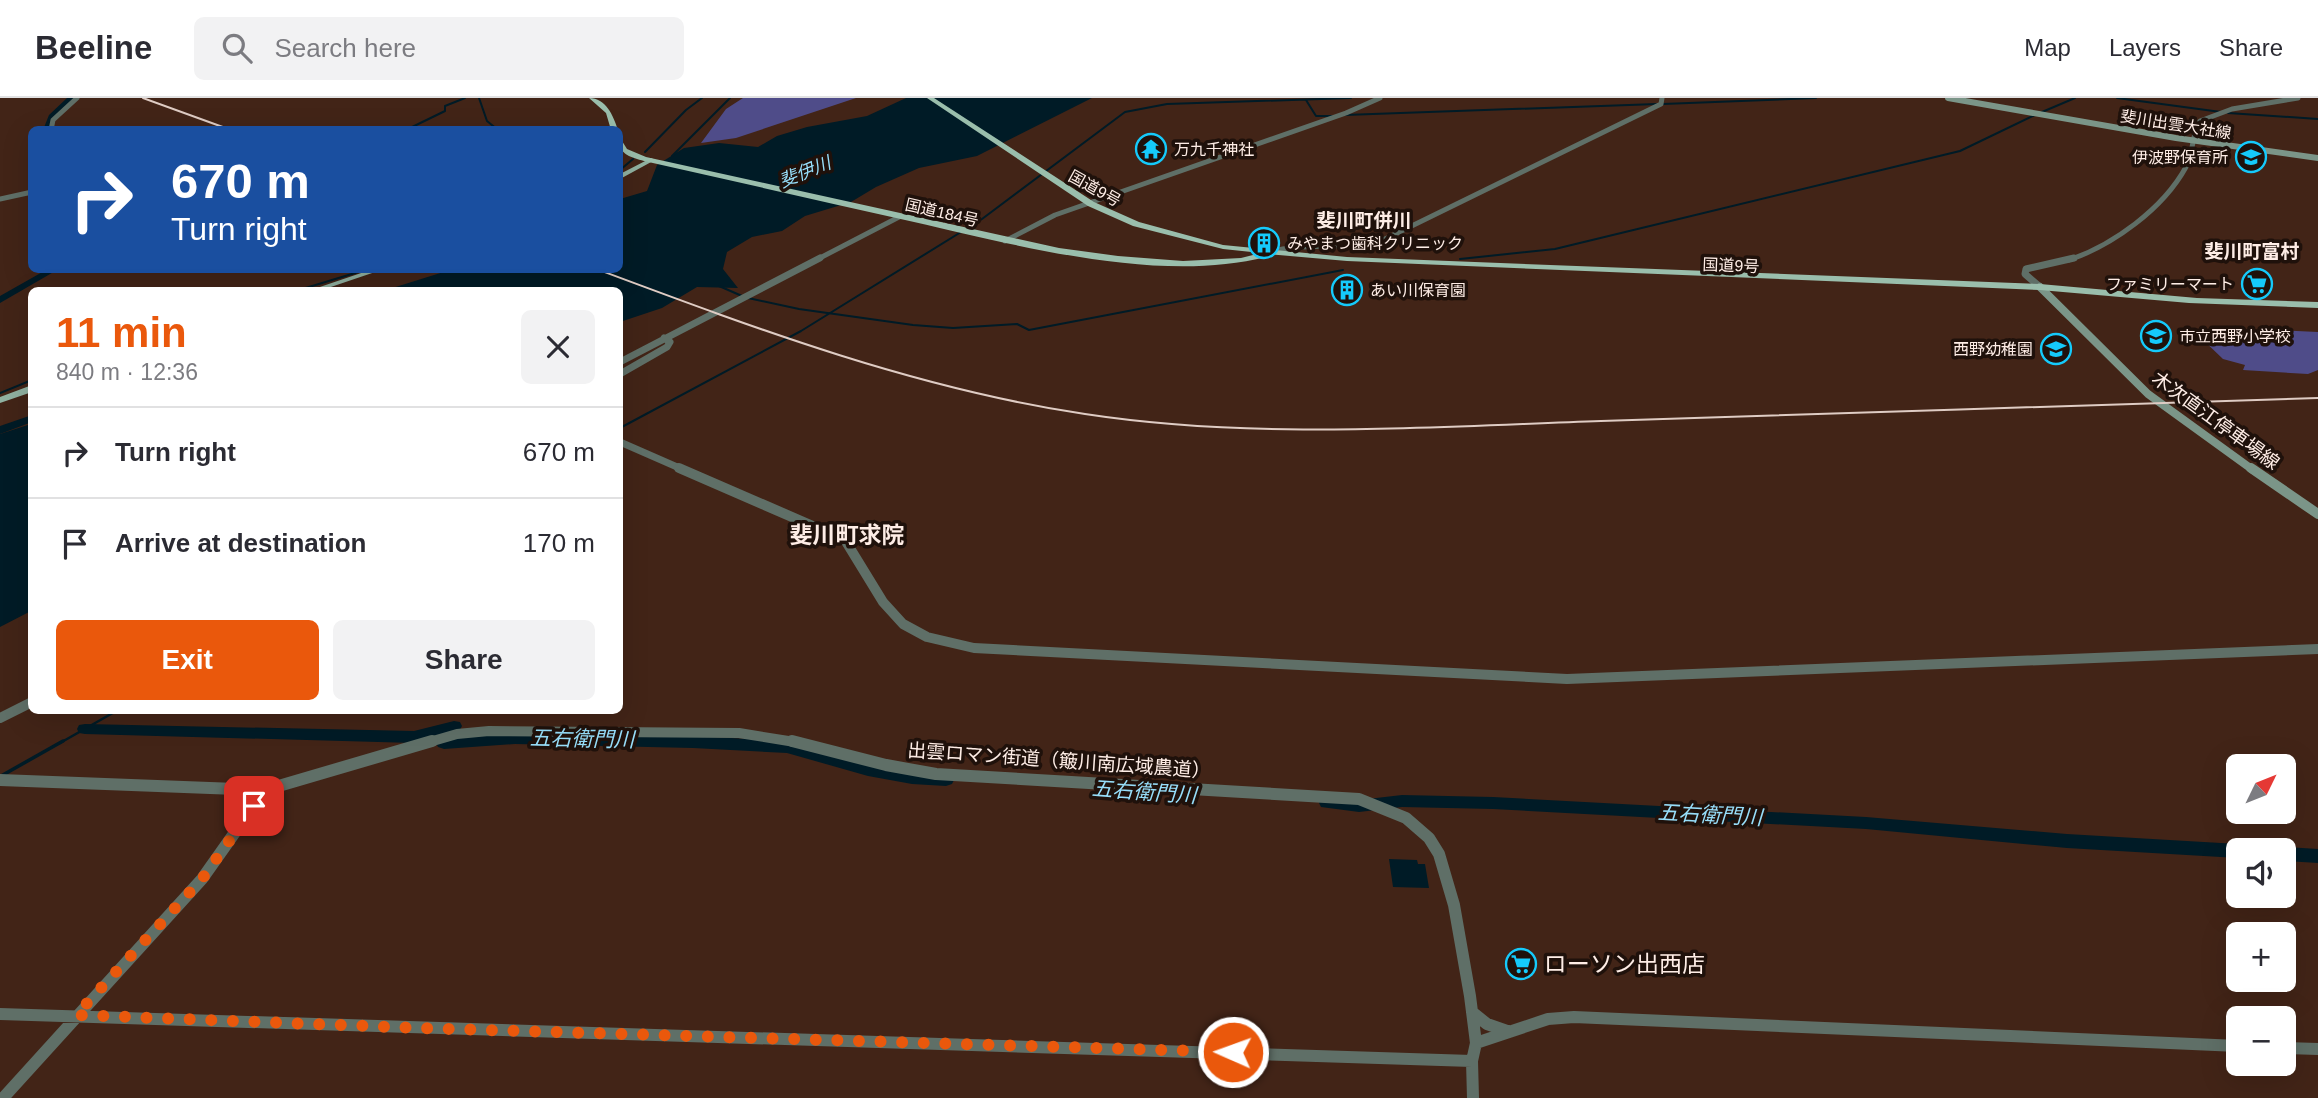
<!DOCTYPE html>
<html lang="en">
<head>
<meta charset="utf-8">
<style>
  :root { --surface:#fff; --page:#f2f2f3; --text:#2b2b33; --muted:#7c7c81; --line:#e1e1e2; --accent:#ea580c }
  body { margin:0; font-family:Helvetica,"Noto Sans JP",sans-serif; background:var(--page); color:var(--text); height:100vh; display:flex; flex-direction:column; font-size:26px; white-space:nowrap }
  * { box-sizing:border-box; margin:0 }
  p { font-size:23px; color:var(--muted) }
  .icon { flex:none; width:38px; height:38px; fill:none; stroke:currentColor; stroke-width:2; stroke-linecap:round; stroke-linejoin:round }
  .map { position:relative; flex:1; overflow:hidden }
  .side { position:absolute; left:28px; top:189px; width:595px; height:427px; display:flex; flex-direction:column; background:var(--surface); border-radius:10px; box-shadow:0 7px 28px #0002 }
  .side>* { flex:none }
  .banner { position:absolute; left:28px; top:28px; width:595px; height:147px; border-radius:10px; box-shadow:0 7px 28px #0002; background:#1a4fa0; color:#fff; overflow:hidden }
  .needle { width:46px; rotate:47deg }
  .buttons { position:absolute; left:2226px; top:656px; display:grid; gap:14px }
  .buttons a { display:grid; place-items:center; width:70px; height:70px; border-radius:10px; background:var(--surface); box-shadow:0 7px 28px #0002; font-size:35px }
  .pin { position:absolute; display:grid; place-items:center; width:60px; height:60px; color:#fff; margin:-30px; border-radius:14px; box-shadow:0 4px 10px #0006 }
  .me { position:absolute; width:77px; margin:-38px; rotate:272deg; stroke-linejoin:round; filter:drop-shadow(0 0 5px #0008) }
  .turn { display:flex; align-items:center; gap:24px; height:147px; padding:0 28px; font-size:32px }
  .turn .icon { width:91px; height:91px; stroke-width:2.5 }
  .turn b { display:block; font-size:49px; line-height:60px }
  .round { display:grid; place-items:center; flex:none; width:74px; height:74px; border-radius:10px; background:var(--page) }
  .summary { display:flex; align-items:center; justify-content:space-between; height:119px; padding:0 28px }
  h1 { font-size:42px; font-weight:800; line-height:52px; color:var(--accent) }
  .primary-button { display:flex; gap:14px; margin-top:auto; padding:14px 28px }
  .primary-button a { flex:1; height:80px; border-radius:10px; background:var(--accent); color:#fff; font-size:28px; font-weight:800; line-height:80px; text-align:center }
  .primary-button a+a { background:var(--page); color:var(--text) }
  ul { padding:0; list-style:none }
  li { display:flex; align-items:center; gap:21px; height:91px; padding:0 28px; border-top:2px solid var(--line) }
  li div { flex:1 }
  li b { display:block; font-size:26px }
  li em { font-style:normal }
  header { display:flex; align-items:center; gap:42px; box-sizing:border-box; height:98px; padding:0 35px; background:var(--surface); border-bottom:2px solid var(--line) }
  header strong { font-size:33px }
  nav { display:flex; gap:38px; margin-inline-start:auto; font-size:24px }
  .search { width:490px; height:63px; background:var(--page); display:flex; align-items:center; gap:18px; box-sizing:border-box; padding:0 24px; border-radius:10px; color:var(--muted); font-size:26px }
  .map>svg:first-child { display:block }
</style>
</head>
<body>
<header>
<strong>Beeline</strong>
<div class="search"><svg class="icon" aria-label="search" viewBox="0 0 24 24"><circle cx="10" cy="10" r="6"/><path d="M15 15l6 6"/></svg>Search here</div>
<nav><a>Map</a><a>Layers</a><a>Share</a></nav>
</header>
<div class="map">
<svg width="2318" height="1000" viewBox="0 0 2318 1000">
  <rect width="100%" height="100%" fill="#422417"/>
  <path fill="#4f4c89" d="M743,0H856L736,40L701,45L726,11Z
    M2273,232L2318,234V272L2308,276L2243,272L2245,267L2223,261L2199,238L2265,242L2278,238Z"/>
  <path fill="#001b26" d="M906,0H1092L977,58L919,70L876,89L851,104L805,118L782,133L752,139L727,154L723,171L738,190L697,189L662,210L620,224V192H386L450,172H620V101L647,93L657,67L684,50L719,45L758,49L777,38L807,29L867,18Z
    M31,326V513L0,529V336Z
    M1389,761L1417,762L1418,766H1425L1429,790L1393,789Z"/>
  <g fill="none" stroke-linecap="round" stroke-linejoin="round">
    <path stroke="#001b26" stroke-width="2" d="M479,0L487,23L498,32
      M2117,0L2221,14
      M1306,2L1316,18H1332
      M1663,6L1816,0
      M2042,14L2075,0
      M2228,15L2318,21
      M1345,17L1657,6
      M406,32L445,13V8L465,0
      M645,54L686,12L702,0
      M672,58L730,0
      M620,72L633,61
      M1460,161L1555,151L1960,53L2035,17
      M719,188L742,198
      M299,192L365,172
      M748,200L799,211L913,227L953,230L1017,226L1029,232L1343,172
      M0,295L32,282
      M620,330L801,233L982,121L1125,14L1167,6L1351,0"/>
    <path stroke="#001b26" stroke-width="2.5" d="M60,645L118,612"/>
    <path stroke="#001b26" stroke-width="3.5" d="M1,678L63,643"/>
    <path fill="#001b26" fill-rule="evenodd" d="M67,0H75L55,20L51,32H43L49,17Z
      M46,172H57L0,205V198Z
      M32,317V324L0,336V328Z
      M454,623L460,624L462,628L456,639L515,634L693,638L787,643L868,666L912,674L952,678L954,682L952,686L946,688L912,686L868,678L787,655L693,650L515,646L444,651L438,649L436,645L441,637L414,645L85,636L79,635L77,631L79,627L85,626L414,633Z
      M1402,697L1493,699L1866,719L2067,736L2238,746L2244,748L2246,752H2238V760L2067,750L1866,731L1493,711L1402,709L1359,714L1321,709L1319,705L1321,701L1327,699L1359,702Z
      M2284,749L2318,751V765L2284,763V752H2277Z"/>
    <path stroke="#5f6f67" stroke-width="5" d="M51,32L53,22L77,0
      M0,101L32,94
      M1005,143L1055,117L1346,15L1380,0
      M1266,155C1304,143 1343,153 1381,143L1661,6L1662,0
      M816,162L899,119
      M2069,162C2113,147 2163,111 2186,69C2194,55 2191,37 2200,23L2232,11L2298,0"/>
    <path stroke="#5f6f67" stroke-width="7" d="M2040,189L2025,176L2026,171L2074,160
      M620,264L820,160
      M620,276L667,249L670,244L664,240
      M620,344L684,372"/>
    <path stroke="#5f6f67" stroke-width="10" d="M679,370L845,442L883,504L903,526L927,539L974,550L1567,581L2318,551
      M0,620L32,604
      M426,645L457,636L489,633L739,635L801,645"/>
    <path stroke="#5f6f67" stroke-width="12" d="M792,643L886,667L936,676L1359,701L1406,720L1429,740L1439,756L1454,807L1470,898L1476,945L1472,963L1473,1000
      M0,682L265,692L432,643
      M1472,914L1487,926L1507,933
      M0,916L1472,963
      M1476,945L1548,921L1574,919L2238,948
      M2284,950L2318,951
      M3,1000L202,781L265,692"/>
    <path stroke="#7b9588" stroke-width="6" d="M1948,0L2176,40L2318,60"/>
    <path stroke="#7b9588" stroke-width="8" d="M2040,189L2148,296L2253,372"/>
    <path stroke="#7b9588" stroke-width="10" d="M2251,370L2318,416"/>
    <path fill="#90b1a1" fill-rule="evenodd" d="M651,60L655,62L653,63L620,81V76Z
      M370,172H381L322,192H311Z
      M32,287V294L0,305V299Z"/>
    <path fill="#9abeac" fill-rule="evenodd" d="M589,0C606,0 613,17 618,32H611L606,15Z
      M927,0H934L1094,104L1139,124L1223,147L1347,159L2040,186L2197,200L2318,204V210L2189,205L2040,192L1347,163L1266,156V159C1159,186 1020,148 914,124C824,104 734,83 644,63C631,59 619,57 620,42L622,43L627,51L646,59L1059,150L1118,158L1183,163L1241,160L1261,155L1223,151L1133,128L1088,108Z"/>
    <path stroke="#dfccc4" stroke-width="2" d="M143,0L231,32
      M599,172C757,231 917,291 1085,316C1255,342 1429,329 1601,323C1840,315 2079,308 2318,300"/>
  </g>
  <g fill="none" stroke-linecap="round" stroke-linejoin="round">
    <path stroke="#ea580c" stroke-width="12" stroke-dasharray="0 21.6" d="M254,708L202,781L76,917L419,930L1233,954"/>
  </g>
  <defs>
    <g id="temple-ring" transform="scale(1.575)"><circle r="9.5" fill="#1f110b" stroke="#15cafb" stroke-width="1.5"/><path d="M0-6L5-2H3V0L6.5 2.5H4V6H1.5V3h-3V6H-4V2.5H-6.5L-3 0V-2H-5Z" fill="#15cafb"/></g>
    <g id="school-ring" transform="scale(1.575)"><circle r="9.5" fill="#1f110b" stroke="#15cafb" stroke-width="1.5"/><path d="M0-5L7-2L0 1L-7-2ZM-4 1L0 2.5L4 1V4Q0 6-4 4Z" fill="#15cafb"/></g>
    <g id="building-ring" transform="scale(1.575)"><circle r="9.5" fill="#1f110b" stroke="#15cafb" stroke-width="1.5"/><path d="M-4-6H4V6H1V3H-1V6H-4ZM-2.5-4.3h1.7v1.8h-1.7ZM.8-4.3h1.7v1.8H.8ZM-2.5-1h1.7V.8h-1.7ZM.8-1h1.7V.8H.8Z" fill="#15cafb"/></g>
    <g id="supermarket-ring" transform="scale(1.575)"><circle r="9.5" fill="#1f110b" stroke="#15cafb" stroke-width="1.5"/><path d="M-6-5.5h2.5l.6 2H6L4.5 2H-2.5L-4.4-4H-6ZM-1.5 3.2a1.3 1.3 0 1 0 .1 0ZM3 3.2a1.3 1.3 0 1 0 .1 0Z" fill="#15cafb"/></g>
  </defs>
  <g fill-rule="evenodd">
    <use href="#temple-ring" x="1151" y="51"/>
    <use href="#school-ring" x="2251" y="59"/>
    <use href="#building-ring" x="1264" y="145"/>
    <use href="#supermarket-ring" x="2257" y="186"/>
    <use href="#building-ring" x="1347" y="192"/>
    <use href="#school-ring" x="2156" y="238"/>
    <use href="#school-ring" x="2056" y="251"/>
    <use href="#supermarket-ring" x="1521" y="866"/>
  </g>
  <g text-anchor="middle" stroke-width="7" stroke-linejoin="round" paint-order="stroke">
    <g font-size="16" fill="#feede6" stroke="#1f110b">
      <text transform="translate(2176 26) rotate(9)" y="6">斐川出雲大社線</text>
      <text transform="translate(1095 90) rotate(29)" y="6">国道9号</text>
      <text transform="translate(942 114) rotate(13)" y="6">国道184号</text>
      <text transform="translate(1731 167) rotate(2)" y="6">国道9号</text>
    </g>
    <g font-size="16" fill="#feede6" stroke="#1f110b" text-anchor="start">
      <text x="1174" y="57">万九千神社</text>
      <text x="2228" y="65" text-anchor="end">伊波野保育所</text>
      <text x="1287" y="151">みやまつ歯科クリニック</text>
      <text x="2234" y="192" text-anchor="end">ファミリーマート</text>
      <text x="1370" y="198">あい川保育園</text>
      <text x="2179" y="244">市立西野小学校</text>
      <text x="2033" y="257" text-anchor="end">西野幼稚園</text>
    </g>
    <g font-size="18" font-style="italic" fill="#97defa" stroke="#1f110b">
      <text transform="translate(805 74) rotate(-22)" y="6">斐伊川</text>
    </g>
    <g font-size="19" font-weight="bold" fill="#feede6" stroke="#1f110b">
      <text x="1364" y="129">斐川町併川</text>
      <text x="2252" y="160">斐川町富村</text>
    </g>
    <g font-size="19" fill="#feede6" stroke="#1f110b">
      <text transform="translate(2216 322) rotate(36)" y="7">木次直江停車場線</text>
      <text transform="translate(1059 662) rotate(4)" y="7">出雲ロマン街道（簸川南広域農道）</text>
    </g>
    <g font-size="21" font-style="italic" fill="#97defa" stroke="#1f110b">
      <text transform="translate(582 641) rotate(1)" y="7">五右衛門川</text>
      <text transform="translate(1144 694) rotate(4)" y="7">五右衛門川</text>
      <text transform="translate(1710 717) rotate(3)" y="7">五右衛門川</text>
    </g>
    <g font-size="23" font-weight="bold" fill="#feede6" stroke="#1f110b">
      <text x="847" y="445">斐川町求院</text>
    </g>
    <g font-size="23" fill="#feede6" stroke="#1f110b" text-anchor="start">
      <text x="1544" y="874">ローソン出西店</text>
    </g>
  </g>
</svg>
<div class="buttons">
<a><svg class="needle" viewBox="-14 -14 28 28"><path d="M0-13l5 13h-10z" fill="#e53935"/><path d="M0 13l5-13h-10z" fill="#7c7c81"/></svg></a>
<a><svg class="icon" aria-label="sound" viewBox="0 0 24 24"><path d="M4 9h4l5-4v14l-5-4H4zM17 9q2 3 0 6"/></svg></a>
<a>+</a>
<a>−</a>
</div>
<div class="pin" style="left:254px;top:708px;background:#d93025"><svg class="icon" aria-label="arrive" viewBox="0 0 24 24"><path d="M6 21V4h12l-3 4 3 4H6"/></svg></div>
<svg class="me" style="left:1233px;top:954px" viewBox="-20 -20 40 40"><circle r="17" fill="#ea580c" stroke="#fff" stroke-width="3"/><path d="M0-11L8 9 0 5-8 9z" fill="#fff"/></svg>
<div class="banner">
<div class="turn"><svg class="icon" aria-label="right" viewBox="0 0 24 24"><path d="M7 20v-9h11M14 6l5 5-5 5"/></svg><div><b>670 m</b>Turn right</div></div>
</div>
<section class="side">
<div class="summary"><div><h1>11 min</h1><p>840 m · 12:36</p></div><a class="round"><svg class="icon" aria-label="close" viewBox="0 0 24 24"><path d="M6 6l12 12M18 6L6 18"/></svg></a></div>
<ul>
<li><svg class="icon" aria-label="right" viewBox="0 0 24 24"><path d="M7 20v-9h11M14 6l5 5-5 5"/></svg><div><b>Turn right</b></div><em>670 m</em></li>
<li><svg class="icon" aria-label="arrive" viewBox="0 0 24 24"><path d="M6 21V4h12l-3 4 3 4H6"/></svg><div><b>Arrive at destination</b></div><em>170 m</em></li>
</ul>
<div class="primary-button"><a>Exit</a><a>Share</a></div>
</section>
</div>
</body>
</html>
